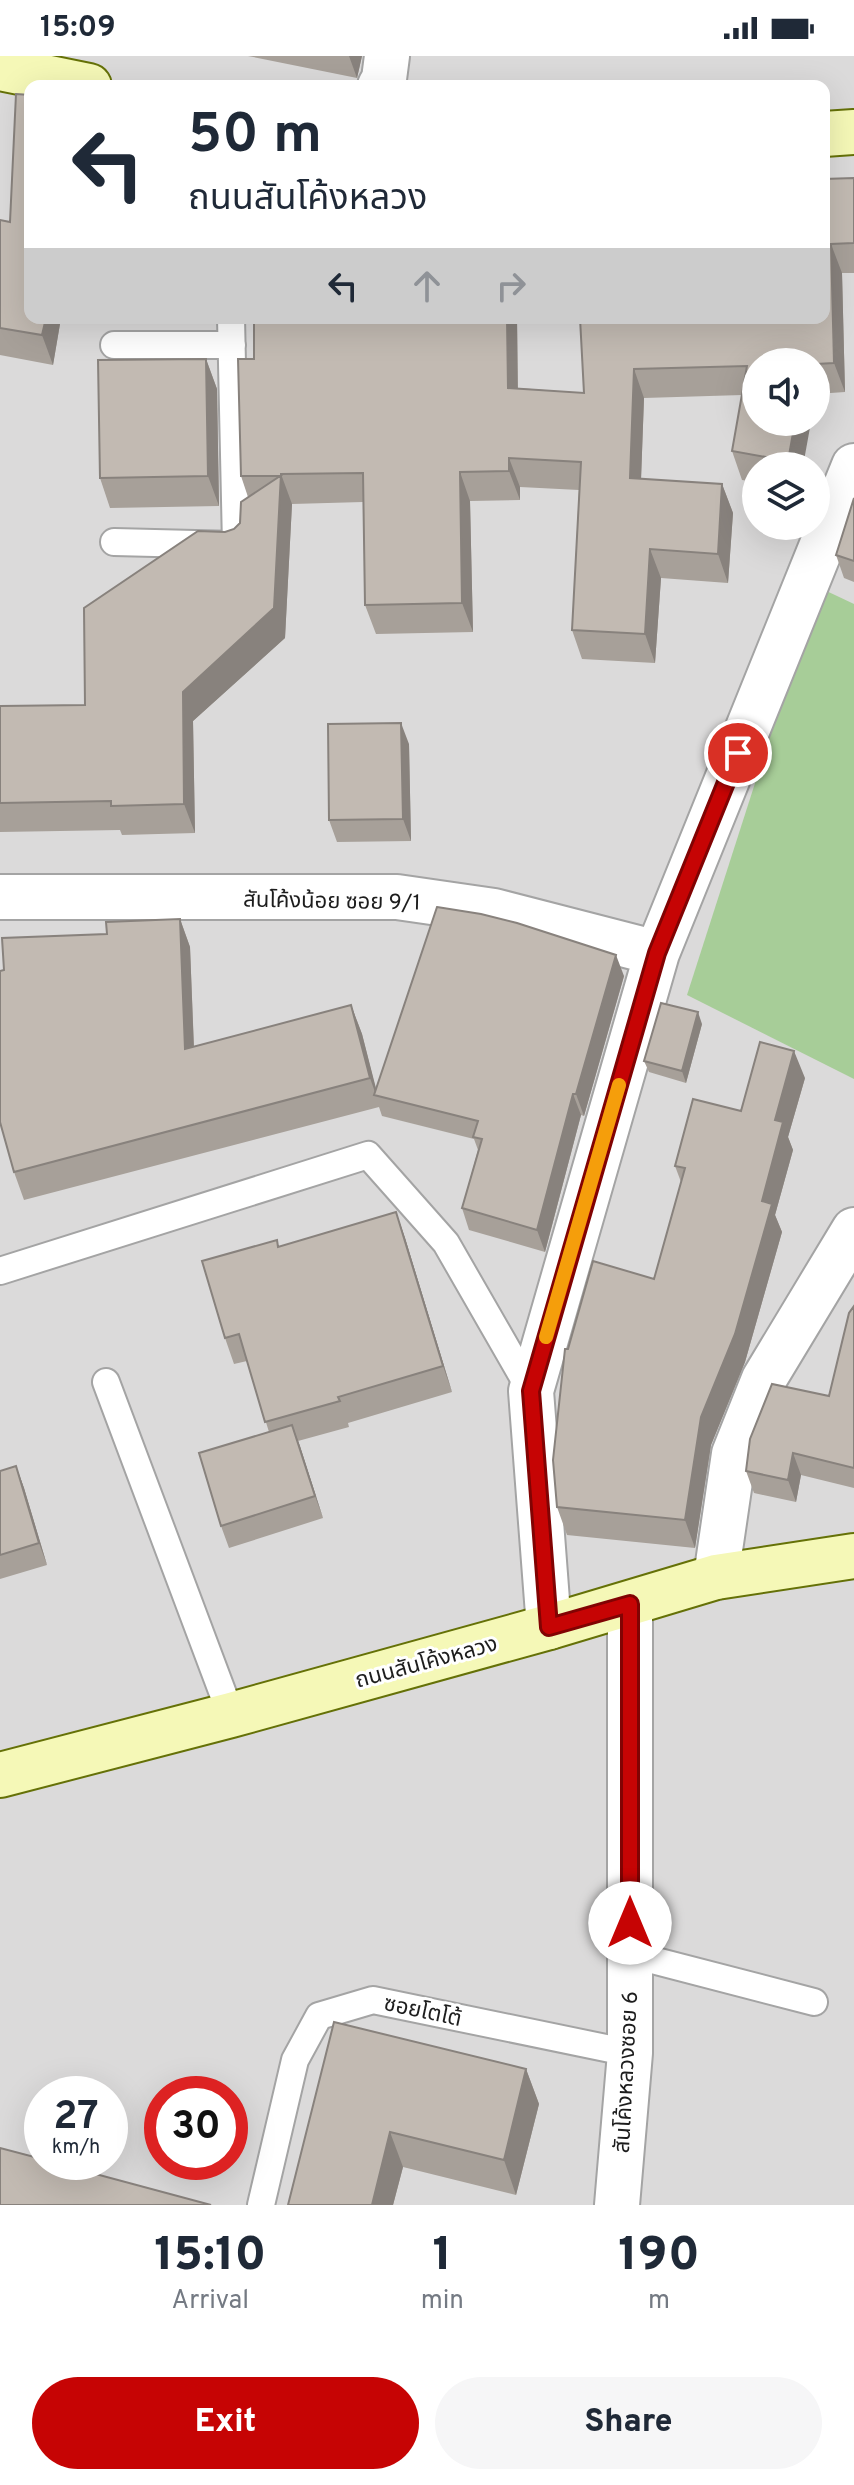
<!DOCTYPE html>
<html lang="en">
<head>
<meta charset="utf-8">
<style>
  :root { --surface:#fff; --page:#f6f6f7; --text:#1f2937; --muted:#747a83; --accent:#c60404 }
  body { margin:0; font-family:Overpass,"Noto Sans Thai",sans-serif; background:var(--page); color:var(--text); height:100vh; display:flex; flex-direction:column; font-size:30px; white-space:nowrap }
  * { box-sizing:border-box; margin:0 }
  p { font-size:26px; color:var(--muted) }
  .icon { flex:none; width:44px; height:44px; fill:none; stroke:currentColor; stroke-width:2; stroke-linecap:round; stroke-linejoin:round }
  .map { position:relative; height:2149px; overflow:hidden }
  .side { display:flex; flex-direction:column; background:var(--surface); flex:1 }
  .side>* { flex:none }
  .top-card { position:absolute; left:24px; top:24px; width:806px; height:244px; border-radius:16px; box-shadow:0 8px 32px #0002; background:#fff; color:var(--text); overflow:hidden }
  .fabs { position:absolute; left:742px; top:292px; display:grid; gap:16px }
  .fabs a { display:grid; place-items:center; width:88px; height:88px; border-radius:50%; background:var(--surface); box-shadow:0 8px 32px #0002; font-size:40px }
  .speed { position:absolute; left:24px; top:2020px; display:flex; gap:16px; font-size:40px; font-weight:700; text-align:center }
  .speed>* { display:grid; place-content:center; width:104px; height:104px; border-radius:50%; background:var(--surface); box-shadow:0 8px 32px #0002; line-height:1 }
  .speed small { font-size:20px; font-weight:400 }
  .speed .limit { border:12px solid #d22; background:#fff; color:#111 }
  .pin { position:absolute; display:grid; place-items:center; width:68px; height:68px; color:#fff; margin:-34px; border:4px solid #fff; border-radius:50%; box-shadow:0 2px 8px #0007 }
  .me { position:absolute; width:88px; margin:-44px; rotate:0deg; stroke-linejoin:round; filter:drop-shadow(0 0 6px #0008) }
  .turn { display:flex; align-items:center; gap:28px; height:168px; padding:0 32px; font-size:36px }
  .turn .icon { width:104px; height:104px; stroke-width:2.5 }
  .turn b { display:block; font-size:56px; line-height:68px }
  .lanes { display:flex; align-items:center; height:76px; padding:0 32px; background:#0003; justify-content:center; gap:40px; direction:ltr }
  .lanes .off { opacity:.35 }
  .eta { display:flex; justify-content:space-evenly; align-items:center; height:136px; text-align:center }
  .eta b { font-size:48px; font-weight:800; line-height:56px }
  .action { display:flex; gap:16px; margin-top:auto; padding:16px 32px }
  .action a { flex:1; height:92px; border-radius:48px; background:var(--accent); color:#fff; font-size:32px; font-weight:800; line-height:92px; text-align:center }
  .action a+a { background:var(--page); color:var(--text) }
  .status { display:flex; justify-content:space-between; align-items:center; height:56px; padding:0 40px; background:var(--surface); direction:ltr }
  .status svg { height:22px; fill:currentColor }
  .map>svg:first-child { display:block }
</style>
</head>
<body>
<div class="status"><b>15:09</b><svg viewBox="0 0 49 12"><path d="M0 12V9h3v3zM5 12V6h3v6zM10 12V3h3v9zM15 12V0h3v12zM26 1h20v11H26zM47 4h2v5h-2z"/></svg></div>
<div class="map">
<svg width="854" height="2149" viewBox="0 0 854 2149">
  <rect width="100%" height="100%" fill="#eeeae3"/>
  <path fill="#dbdada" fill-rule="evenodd" d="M0,0H854V2149H0ZM30,30H824V262H30ZM756,306H816V366H756ZM756,410H816V470H756ZM42,2038H110V2106H42ZM162,2038H230V2106H162Z"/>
  <path fill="#a7cd98" d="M818,531L854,548V1023L687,939Z"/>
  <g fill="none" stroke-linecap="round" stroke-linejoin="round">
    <g stroke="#a4a4a4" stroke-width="30">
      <path id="lane" d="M114,289H232
        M114,486L236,489L231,262
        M0,1215L368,1099L446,1187L531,1335
        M106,1326L231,1659
        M629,1898L814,1946
        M261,2149L295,2004L319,1960L373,1944L630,1997"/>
    </g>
    <g stroke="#a4a4a4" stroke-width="48">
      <path id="street" d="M380,30L384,23L387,0
        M0,841H397L494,855L657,897
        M716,1521L734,1398L764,1323L854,1174
        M549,1571L531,1335L657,897L854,410
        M617,2149L630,1997V1548"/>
    </g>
    <g stroke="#657107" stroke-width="48">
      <path id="secondary" d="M0,12L89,30
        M824,78L854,76
        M0,1719L231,1659L549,1571L716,1521L854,1500"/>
    </g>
    <use href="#lane" stroke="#fff" stroke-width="26"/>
    <use href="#street" stroke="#fff" stroke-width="44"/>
    <use href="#secondary" stroke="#f5f8b7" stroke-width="44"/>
  </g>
  <path fill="#a7a099" d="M248,0H362L357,22Z
    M854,122V217H842L845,336L816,338V306H756L803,410H756V426L742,424L732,395L742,339L644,342L641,423L722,428L733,457L728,527L661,522L655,607L582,603L572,574L579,434L520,431V444L470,445L473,576L376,578L365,549L363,446L292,448L285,582L193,665L195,777L122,779L120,774L0,776V650L85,649L225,476L234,473L240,467L248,441L241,420L254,303L517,262L518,332L584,337L824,123Z
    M0,164L61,262L53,309L0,299Z
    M206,303L217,333L219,450L110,452L100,422Z
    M854,442V526L844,522L836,499Z
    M409,688L411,785L337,786L329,764Z
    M180,863L190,891L194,991L351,949L362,978L376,1034L624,920L584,1060L581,1059L545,1196L469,1174L462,1152L478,1094L474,1083L382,1060L379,1051L24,1144L14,1116L4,914L107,878Z
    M702,968L686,1027L649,1016L644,1005Z
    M805,1022L788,1081L793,1094L775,1159L782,1176L745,1306L711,1389L695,1492L567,1479L557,1451L568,1293L654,1223L681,1126L675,1110L741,1055Z
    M396,1156L405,1182L452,1336L348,1367L349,1371L298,1385L323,1462L229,1492L221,1470L269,1376L247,1305L234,1308L225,1282L279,1191Z
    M854,1250V1432L801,1419L796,1446L754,1437L746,1415L829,1340Z
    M16,1410L24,1432L47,1509L0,1523V1415Z
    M334,1966L526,2013L539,2048L516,2139L403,2111L393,2149H288Z"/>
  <path fill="#88827d" d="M349,0H362L357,22Z
    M831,188L842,217L845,336L834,307Z
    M46,262H61L53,309L42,279Z
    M507,262H517L518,361L508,332Z
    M206,303L217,333L219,450L208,420Z
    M634,313L644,342L640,451L630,422Z
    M795,366H811L803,410H790L788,405Z
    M509,402L520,431V444L509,415Z
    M460,416L470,445L473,576L462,547Z
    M281,418L292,448L285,582L193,665L195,777L184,748L183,636Z
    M722,428L733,457L728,527L718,498Z
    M650,493L661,522L655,607L645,578Z
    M401,667L409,688L411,785L403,763Z
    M180,863L190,891L195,1022L185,993Z
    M616,899L624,920L584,1060L576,1038Z
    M351,949L362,978L378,1040L376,1039L370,1022Z
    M698,956L702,968L686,1027L682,1015Z
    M794,995L805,1022L788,1081L793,1094L775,1159L782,1176L745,1306L711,1389L695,1492L685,1464L701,1361L762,1145L775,1064Z
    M573,1038L581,1059L545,1196L537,1174Z
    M396,1156L405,1182L452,1336L443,1310Z
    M292,1369L300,1390L323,1462L315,1440Z
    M793,1397L801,1419L796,1446L788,1424Z
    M16,1410L24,1432L47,1509L39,1487Z
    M526,2013L539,2048L516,2139L504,2104Z
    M390,2076L403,2111L393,2149H372Z"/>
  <path fill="#c2bab2" stroke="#88827d" stroke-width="2" d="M16,38L30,39V262H46L42,279L0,272V164L10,166Z
    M854,122V187L831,188L834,307L816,308V306H756V366H795L788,405L732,395L747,310L634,313L630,422L722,428L718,498L650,493L645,578L572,574L581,406L509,402V415L460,416L462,547L365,549L363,417L281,418L274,552L183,636L184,748L111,750V745L0,747V650L85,649L84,552L198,475L225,476L234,473L240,467L241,446L280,420H241L238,303H254V262H507L508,332L584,337L580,262H824V123Z
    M206,303L208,420L100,422L98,304Z
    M854,442V505L836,499Z
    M401,667L403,763L329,764L328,668Z
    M437,851L481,858L517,867L616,899L576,1038H573L537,1174L462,1152L482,1083L473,1081L478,1065L374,1039Z
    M180,863L185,993L351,949L370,1022L14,1116L0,1066V915L4,914L2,882L107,878L106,866Z
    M661,947L698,956L682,1015L644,1005Z
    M760,986L794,995L775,1064L783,1066L762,1145L772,1148L735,1278L701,1361L685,1464L557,1451L553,1404L565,1293H568L593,1205L654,1223L685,1112L675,1110L693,1043L741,1055Z
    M396,1156L443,1310L338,1341L340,1345L265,1366L239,1278L225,1282L202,1205L277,1184L278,1191Z
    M854,1250V1412L793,1397L788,1424L746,1415L750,1383L772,1328L829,1340L849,1257Z
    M292,1369L315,1440L221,1470L199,1397Z
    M16,1410L39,1487L0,1499V1415Z
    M334,1966L526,2013L504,2104L390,2076L372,2149H288Z
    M0,2092L42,2103V2106H51L211,2149H0Z"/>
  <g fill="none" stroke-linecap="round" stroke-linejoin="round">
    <g stroke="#810303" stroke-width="20">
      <path id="route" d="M630,1867V1548L549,1571L531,1335L657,897L738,697"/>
    </g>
    <use href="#route" stroke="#c60404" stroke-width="14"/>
    <path stroke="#f59e0b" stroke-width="14" d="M546,1281L619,1029"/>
  </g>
  <g text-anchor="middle" stroke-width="6" stroke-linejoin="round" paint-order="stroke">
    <g font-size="22" fill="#1d1d1d" stroke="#fff">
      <text transform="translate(332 844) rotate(1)" y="8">สันโค้งน้อย ซอย 9/1</text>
      <text transform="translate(426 1605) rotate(-15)" y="8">ถนนสันโค้งหลวง</text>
      <text transform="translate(423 1954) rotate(12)" y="8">ซอยโตโต้</text>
      <text transform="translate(625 2016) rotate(-87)" y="8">สันโค้งหลวงซอย 6</text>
    </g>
  </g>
</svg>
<div class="fabs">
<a><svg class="icon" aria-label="sound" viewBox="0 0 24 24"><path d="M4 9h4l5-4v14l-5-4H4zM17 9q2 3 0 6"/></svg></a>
<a><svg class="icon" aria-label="layers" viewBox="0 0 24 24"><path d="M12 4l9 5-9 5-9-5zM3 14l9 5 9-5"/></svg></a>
</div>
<div class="speed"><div>27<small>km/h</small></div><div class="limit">30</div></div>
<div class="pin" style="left:738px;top:697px;background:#d93025"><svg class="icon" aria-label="arrive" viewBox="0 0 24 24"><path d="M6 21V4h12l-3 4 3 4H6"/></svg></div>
<svg class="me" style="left:630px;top:1867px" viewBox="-20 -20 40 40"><circle r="19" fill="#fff"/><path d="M0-13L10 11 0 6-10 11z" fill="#c60404"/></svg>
<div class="top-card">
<div class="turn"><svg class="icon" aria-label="left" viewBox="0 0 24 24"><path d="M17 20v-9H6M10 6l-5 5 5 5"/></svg><div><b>50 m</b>ถนนสันโค้งหลวง</div></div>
<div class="lanes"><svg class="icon" aria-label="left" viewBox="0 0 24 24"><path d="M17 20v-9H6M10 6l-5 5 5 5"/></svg><svg class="icon off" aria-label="ahead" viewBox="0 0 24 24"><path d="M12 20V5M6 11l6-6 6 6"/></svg><svg class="icon off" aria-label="right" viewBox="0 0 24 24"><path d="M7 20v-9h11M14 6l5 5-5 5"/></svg></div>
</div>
</div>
<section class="side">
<div class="eta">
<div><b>15:10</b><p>Arrival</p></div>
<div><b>1</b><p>min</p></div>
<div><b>190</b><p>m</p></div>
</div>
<div class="action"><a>Exit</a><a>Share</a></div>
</section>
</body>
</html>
